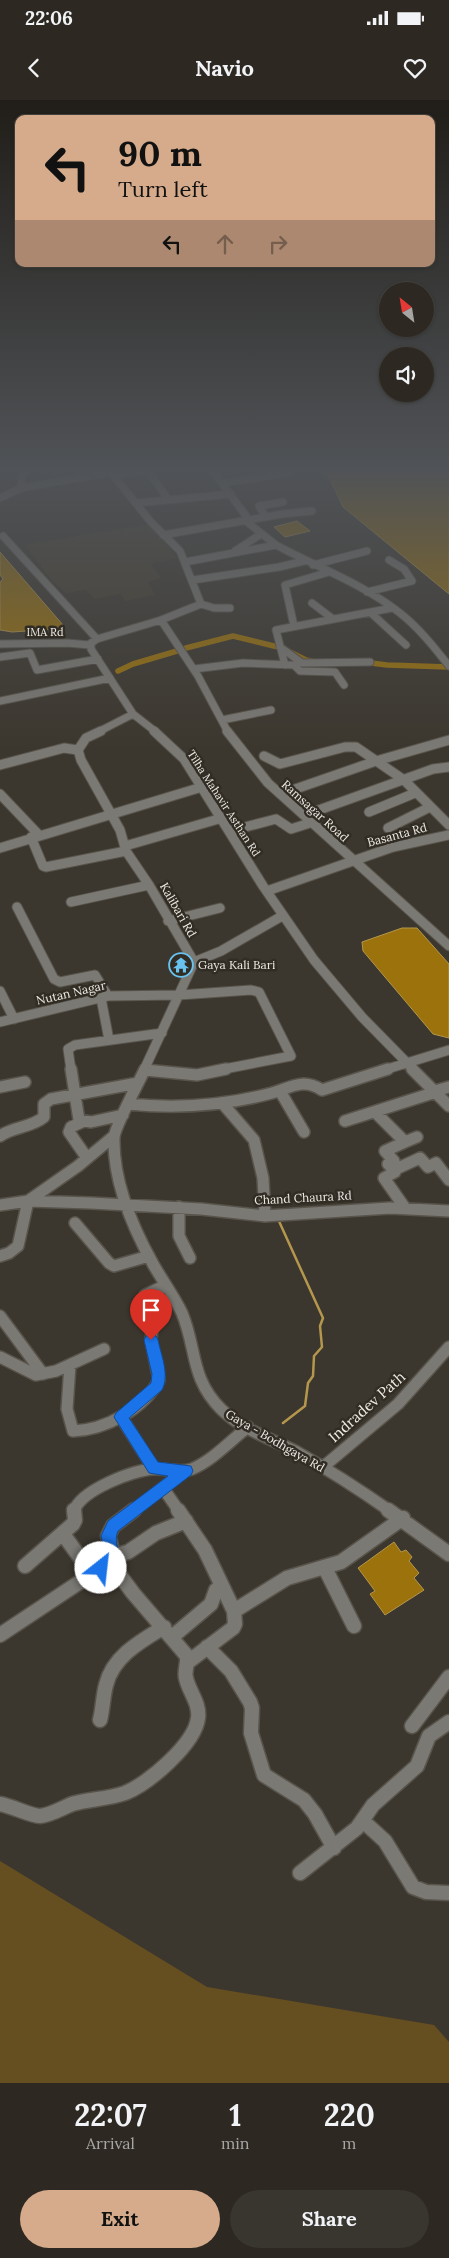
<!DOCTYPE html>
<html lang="en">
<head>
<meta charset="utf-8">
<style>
  :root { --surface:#2d2922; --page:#39352f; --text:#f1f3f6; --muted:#a7a6a5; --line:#484540; --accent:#d6ab8b }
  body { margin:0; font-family:Lora,serif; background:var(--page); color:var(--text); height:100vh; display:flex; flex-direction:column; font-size:19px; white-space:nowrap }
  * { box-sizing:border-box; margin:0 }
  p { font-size:16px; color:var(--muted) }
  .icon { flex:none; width:28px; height:28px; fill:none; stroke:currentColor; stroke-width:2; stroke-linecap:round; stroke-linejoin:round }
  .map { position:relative; height:1983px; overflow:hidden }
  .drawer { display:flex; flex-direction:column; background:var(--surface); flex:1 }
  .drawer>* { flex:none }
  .banner { position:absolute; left:15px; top:15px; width:420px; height:152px; border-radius:10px; box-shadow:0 1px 4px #0004,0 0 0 1px var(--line); background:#d6ab8b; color:#111; overflow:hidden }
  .needle { width:32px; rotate:330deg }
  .buttons { position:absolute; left:379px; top:182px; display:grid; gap:10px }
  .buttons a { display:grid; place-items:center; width:55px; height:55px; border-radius:50%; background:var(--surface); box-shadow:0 1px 4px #0004,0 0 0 1px var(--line); font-size:25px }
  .pin { position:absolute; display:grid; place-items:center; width:42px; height:42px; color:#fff; margin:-51px -21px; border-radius:50% 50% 50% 0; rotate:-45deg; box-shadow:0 0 5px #0007 }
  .pin .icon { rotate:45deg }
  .me { position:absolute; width:55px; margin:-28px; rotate:29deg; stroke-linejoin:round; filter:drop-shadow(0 0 4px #0008) }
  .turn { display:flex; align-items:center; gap:18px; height:105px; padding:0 20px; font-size:22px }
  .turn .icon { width:65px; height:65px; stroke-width:2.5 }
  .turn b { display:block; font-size:35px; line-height:42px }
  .lanes { display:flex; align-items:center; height:48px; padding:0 20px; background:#0003; justify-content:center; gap:25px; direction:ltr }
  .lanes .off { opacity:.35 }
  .eta { display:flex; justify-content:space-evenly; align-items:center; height:85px; text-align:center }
  .eta b { font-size:30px; font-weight:700; line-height:35px }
  .cta { display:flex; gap:10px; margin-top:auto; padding:10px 20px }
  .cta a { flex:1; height:58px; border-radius:30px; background:var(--accent); color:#111; font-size:20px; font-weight:700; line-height:58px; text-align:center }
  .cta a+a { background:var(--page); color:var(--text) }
  .status { display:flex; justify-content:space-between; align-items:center; height:35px; padding:0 25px; background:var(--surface); direction:ltr }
  .status svg { height:14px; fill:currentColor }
  header { display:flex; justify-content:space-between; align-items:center; height:65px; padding:0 20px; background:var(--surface); font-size:22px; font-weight:700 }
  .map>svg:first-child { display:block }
</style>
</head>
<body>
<div class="status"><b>22:06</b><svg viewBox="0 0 49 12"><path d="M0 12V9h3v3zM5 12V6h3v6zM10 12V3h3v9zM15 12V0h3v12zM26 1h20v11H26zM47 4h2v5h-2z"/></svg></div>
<header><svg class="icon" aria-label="back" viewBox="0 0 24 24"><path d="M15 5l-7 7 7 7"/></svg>Navio<svg class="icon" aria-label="heart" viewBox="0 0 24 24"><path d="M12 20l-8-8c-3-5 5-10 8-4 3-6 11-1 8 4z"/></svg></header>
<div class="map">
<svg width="449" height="1983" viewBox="0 0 449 1983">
  <rect width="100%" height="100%" fill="#3c372e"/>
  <path fill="#473f30" d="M150,424L177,458L151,464L161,478L148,482L155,495L125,501L121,494L94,499L86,490L66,493L52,481L25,445Z"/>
  <path fill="#654f21" d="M0,1761L207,1887L434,1925L449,1942V1983H0Z"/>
  <path fill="#9b720c" stroke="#b4964d" d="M318,371H449V494L343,407L328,375Z
    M297,421L310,431L285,437L274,427Z
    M0,452L63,525L57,529L12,532L0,530V482L3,479L0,475Z
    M402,828H417L449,864V938L433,934L363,851L362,842Z
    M394,1442L401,1452L406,1450L412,1457L409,1461L419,1473L414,1478L424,1490L385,1515L370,1494L375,1491L358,1468Z"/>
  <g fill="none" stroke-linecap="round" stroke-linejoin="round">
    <path stroke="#b4964d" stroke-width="2.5" d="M278,1119L323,1218L320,1226L322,1247L314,1256L313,1276L308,1283L305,1306L283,1323"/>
    <path stroke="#9b720c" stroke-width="5.5" d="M186,548L233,536L282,548L306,560L315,562
      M363,562L387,565L449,567
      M118,571L133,564L177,551"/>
    <g stroke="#58544b" stroke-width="9">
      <path id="minor-far3" d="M112,371L113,375L151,422L180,451L201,504L161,520L198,576L228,632
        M148,371L168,399
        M213,371L249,420
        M113,375L142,371
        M223,383L289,373
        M21,388L22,374L25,371
        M0,398L21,388L113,372
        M136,403L231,394
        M266,417L259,406L283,402
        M163,435L282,414L312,411
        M3,436L97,539
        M276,445C317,467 363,484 400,513C419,528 434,547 449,566
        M235,451L261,434
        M185,462L276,445L246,421
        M313,465L367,451
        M193,480L279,467L304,461
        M367,492L412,481L404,469L389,460
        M312,503L333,519
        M201,504L214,508H230
        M371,513L406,545
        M294,526L285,485L329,472
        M0,544L67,543L90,545
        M280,547L302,563L370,562
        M0,557L30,553L37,570L98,559
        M285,565L276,530L392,508
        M194,569L243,563L294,565L300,571L335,572L344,585
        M0,601L110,578
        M222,620L271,610
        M98,632L133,614
        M156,632L133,614L91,549V543L97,539L161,520"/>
    </g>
    <g stroke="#58544b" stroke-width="11">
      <path id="minor-far2" d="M101,631L86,638L78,650L81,660L120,730L126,751L149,785L194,862
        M154,631L184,659L263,786L314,860L362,917L414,970
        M227,631L268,683L449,846
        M264,656L280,664L345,647H356L404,680L449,725
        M0,665L64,648L78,650
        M0,694L39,735
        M281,694L376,661L449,640
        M369,712L415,693
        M305,715L433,669L449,667
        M388,728L430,707
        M230,731L276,719L291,729L313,722
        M31,737L43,766L46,767L126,751
        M125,746L222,718
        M0,748L202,687
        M267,791L393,747L449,735
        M71,802L149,785
        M17,807L54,879L60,882L95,875L108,896
        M168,821L220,808
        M194,862L221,851L282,816
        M0,891L14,919
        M101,898L109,940
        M0,922L108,896L179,895L251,890L259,892L291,956L219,970
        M71,970L68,949L75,945L162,933
        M144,970L194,862
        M145,970H150
        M384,970L449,950"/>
    </g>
    <g stroke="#58544b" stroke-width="14">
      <path id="minor-far1" d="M71,969L79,1020L91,1022L123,1015
        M145,969C139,982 114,1028 114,1038C113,1081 133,1128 153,1164C162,1180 174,1196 182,1213C197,1249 190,1278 221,1309C242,1330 272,1339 297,1352C329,1370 360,1390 390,1411
        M412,969L449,1006
        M145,970L197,975L226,969
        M0,987L25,982
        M280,991L304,1032
        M435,991L449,987
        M128,1004C178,1009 224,1006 272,993C292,987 303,978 322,990L388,969
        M223,1004L254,1040L263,1078L265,1116
        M375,1012L405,1042L385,1051L394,1061L388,1064L395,1072
        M345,1021L436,992
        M82,1022L71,1027L69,1032L87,1058
        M0,1036C14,1026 31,1028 44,1017V1004L51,999L138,983
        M405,1042L417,1037
        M0,1105L28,1101L91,1103L201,1109L265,1116L390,1108L449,1111
        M179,1107V1136L190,1158
        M405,1108L384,1078L395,1072L396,1069L420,1058L428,1067L436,1063L449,1080
        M75,1123L109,1163L114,1166L149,1156
        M0,1156L9,1153L18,1146L28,1101L78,1066L114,1036
        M0,1216L43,1274
        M0,1257L36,1275L56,1271L104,1249
        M70,1265L67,1309L73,1331C105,1330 144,1309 159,1280L151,1240L153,1223L144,1198L145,1195L166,1185
        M121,1317L154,1369
        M323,1367L398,1304L449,1247
        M163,1388L179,1411
        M74,1411C81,1390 133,1370 154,1369C167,1368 179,1374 192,1369C213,1360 230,1341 248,1327
        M133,1411L185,1371"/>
    </g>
    <g stroke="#58544b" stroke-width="17">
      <path id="minor" d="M178,1410L205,1450L234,1511
        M388,1410L449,1454
        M63,1434L92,1474
        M113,1456L128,1452L156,1433L186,1421
        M25,1466L73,1424L75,1420L74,1410
        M325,1468L354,1526
        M0,1535L110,1462L113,1452L108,1436L113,1426L134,1410
        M172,1537L211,1504L216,1490L222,1486
        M207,1547L231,1571L250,1602L252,1608L251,1633L264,1675L304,1700L315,1714L334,1748
        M188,1562L233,1528L235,1524L234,1511L287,1478L341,1462L403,1418
        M100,1620C103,1608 103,1596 106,1585C113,1556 141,1541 164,1527
        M412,1626L449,1577
        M0,1704C12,1706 31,1716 40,1716C51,1715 62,1708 72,1704C89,1699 108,1699 125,1693C148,1684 195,1644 198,1618C200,1603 189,1592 186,1578C184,1572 188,1564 187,1556L133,1493L110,1462
        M363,1721L385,1741L413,1787L426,1792L449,1793
        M300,1773L357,1728L373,1705L417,1666L429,1636L449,1622"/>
    </g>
    <use href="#minor-far3" stroke="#7b7974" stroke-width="7"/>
    <use href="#minor-far2" stroke="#7b7974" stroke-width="9"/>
    <use href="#minor-far1" stroke="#7b7974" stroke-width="11"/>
    <use href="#minor" stroke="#7b7974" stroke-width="14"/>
  </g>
  <linearGradient id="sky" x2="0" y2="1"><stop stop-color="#211e19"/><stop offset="0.57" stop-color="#505357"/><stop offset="1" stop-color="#505357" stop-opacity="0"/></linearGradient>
  <rect width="449" height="648" fill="url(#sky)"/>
  <path fill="#1a73e8" stroke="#114b97" d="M151,1235L156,1236L158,1240C161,1255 170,1275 162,1290L129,1318L158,1362L191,1366L193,1371L191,1375L118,1431C110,1449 135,1462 101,1475L96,1473L94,1468L96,1463L106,1456L101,1436L108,1421L168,1376L149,1373L114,1317L116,1313L151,1283L152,1274L144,1240L146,1236Z"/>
  <defs>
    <g id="temple-ring" transform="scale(1.25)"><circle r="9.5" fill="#322d24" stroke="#69c3f1" stroke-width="1.5"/><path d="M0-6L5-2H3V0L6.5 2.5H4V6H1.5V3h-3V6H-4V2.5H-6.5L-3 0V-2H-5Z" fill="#69c3f1"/></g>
  </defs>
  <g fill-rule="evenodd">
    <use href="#temple-ring" x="181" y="865"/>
  </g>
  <g text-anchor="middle" stroke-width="5" stroke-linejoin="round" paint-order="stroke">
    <g font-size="11" fill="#eeebe5" stroke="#322d24">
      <text x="45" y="536">IMA Rd</text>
      <text transform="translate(224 703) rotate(57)" y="4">Tilha Mahavir Asthan Rd</text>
    </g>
    <g font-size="12" fill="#eeebe5" stroke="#322d24">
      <text transform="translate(315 711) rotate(42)" y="4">Ramsagar Road</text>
      <text transform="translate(397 735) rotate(-15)" y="4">Basanta Rd</text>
      <text transform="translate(178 810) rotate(60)" y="4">Kalibari Rd</text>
      <text transform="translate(71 893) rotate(-13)" y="4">Nutan Nagar</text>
      <text transform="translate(303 1098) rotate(-3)" y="4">Chand Chaura Rd</text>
      <text transform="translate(275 1341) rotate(30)" y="4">Gaya - Bodhgaya Rd</text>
    </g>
    <g font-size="12" fill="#eeebe5" stroke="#322d24" text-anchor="start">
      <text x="198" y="869">Gaya Kali Bari</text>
    </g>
    <g font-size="15" fill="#eeebe5" stroke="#322d24">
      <text transform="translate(367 1307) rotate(-42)" y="5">Indradev Path</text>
    </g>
  </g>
</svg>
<div class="buttons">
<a><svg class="needle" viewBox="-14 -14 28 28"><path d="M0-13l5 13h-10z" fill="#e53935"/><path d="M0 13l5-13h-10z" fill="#a7a6a5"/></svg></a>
<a><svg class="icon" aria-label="sound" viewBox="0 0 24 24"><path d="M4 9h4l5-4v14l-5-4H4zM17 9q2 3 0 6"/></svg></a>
</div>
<div class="pin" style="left:151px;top:1240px;background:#d93025"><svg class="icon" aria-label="arrive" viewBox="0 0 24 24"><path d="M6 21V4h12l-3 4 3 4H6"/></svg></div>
<svg class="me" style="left:101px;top:1468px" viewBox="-20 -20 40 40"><circle r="19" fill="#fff"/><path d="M0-13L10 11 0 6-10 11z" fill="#1a73e8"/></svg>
<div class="banner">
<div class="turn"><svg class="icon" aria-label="left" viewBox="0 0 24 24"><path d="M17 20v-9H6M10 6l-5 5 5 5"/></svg><div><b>90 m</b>Turn left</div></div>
<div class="lanes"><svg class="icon" aria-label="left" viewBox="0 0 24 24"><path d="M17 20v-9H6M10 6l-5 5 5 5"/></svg><svg class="icon off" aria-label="ahead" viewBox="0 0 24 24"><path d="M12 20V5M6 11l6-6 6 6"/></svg><svg class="icon off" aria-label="right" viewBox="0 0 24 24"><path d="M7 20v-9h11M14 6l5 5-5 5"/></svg></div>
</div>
</div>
<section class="drawer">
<div class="eta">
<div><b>22:07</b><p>Arrival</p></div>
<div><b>1</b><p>min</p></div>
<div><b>220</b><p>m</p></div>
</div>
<div class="cta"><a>Exit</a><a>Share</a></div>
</section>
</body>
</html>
